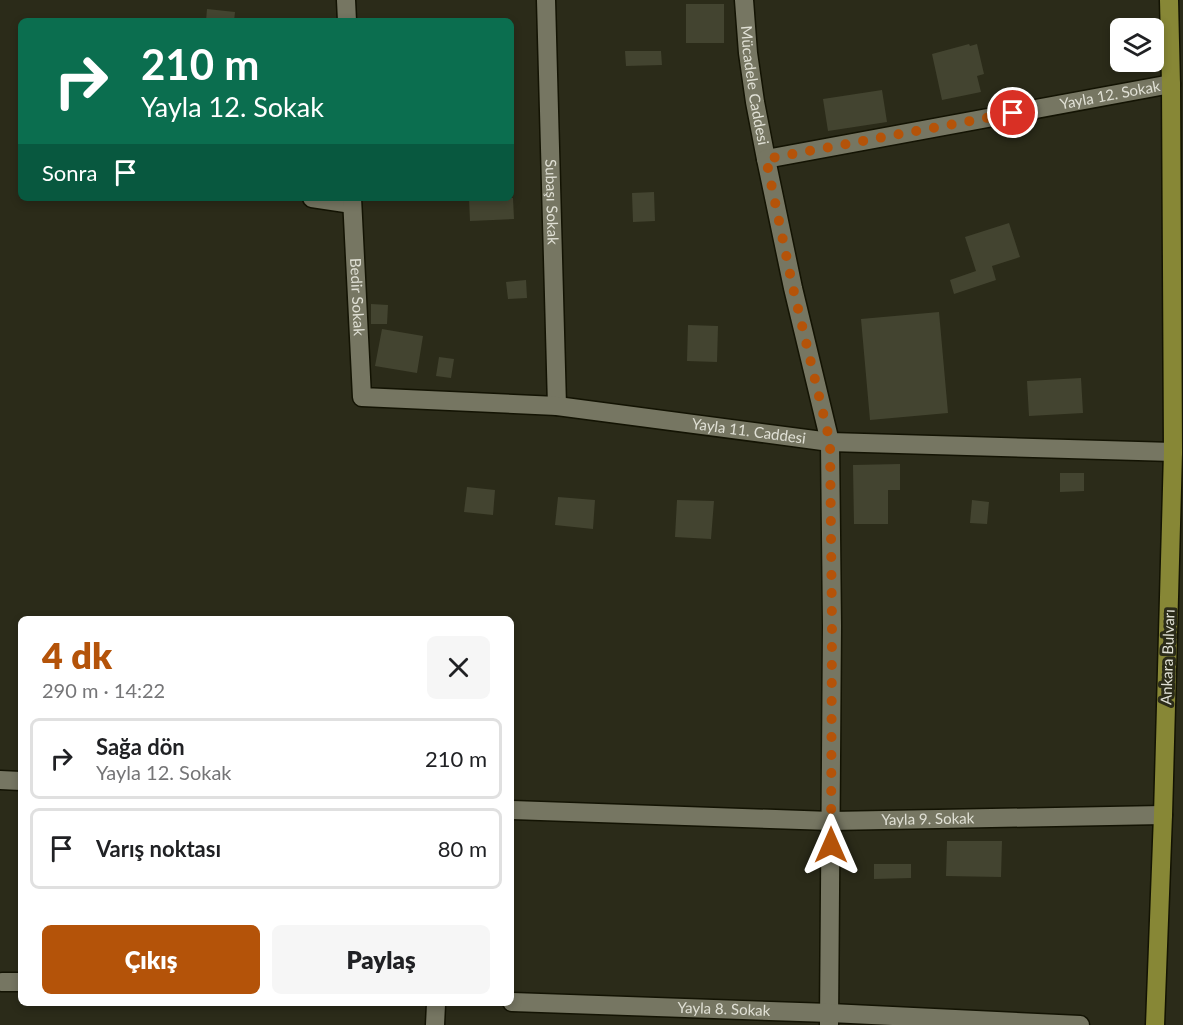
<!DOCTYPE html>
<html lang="tr">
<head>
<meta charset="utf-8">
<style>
  :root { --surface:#fff; --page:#f6f6f6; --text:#202124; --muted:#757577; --line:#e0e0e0; --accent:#b45309 }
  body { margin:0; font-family:Lato,sans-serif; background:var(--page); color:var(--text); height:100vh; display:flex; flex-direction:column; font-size:22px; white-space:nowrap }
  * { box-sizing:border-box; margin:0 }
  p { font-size:20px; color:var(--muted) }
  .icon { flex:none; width:33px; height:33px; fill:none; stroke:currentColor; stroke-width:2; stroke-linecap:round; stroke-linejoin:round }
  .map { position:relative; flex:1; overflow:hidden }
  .details { position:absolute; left:18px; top:616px; width:496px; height:390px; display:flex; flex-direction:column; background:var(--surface); border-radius:9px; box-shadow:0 3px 9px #0003 }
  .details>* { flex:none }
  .top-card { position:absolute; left:18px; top:18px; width:496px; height:183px; border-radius:9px; box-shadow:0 3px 9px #0003; background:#0b6e4f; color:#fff; overflow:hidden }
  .fabs { position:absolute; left:1110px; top:18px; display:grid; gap:12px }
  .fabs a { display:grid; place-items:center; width:54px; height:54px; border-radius:9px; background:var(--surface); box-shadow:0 3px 9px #0003; font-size:30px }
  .pin { position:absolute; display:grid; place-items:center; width:51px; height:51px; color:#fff; margin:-26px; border:3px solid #fff; border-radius:50%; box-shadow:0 2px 6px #0007 }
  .me { position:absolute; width:66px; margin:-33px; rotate:0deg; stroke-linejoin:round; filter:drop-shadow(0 0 4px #0008) }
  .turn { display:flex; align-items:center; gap:21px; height:126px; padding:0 24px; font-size:27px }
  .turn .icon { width:78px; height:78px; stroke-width:2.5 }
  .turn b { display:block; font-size:42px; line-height:51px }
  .then { display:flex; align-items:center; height:57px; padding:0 24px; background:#0003; gap:12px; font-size:22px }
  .round { display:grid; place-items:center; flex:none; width:63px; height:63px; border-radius:9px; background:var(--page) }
  .summary { display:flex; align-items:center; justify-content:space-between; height:102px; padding:0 24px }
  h1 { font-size:36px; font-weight:800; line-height:45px; color:var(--accent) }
  .action { display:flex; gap:12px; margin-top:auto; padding:12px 24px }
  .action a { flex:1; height:69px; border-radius:9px; background:var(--accent); color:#fff; font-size:24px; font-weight:800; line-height:69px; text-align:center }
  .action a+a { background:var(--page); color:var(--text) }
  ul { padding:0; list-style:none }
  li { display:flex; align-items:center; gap:18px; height:81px; margin:0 12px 9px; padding:0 12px; border:3px solid var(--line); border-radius:9px }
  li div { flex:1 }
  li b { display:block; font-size:22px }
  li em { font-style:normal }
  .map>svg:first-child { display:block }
</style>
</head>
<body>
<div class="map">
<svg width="1183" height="1025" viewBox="0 0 1183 1025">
  <rect width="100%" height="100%" fill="#2b2b19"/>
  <path fill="#434430" d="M686,4H724V43H686Z
    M207,9L235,12L234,21H206Z
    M969,44L970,46L977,44L984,74L977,76L981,92L942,100L932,54Z
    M625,51H661L662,65L626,66Z
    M882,90L887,122L828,131L823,99Z
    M654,192L655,221L633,222L632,193Z
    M469,198H513L514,219L470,221Z
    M1009,223L1020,257L992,266L996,280L954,294L950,280L976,271L965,237Z
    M526,280L527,298L508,299L506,282Z
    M371,304L388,305L387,324H371Z
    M939,312L948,413L870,420L861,319Z
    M688,325L718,326L717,362L687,361Z
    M382,329L423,336L417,373L375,366Z
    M439,357L454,359L451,378L436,376Z
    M1081,378L1083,413L1029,416L1027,381Z
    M900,464V490H888V524H854L853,465Z
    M1060,473H1084V491L1060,492Z
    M467,487L495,490L493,515L464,512Z
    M558,497L595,500L593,529L555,525Z
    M677,500L714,501L711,539L675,537Z
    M972,500L989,502L987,524L970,523Z
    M947,841H1002L1001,877L946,876Z
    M874,864H911V878L874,879Z"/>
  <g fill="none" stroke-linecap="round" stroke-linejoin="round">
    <g stroke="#131303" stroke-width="21">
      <g id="minor">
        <path d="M346,0L347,21"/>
        <path id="s1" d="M546,0L557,406"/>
        <path id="s2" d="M744,0L748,53L755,102L766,159L793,288L830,442L832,626L829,1025"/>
        <path id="s3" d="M766,159L1171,84"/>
        <path d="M312,198L352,204"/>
        <path id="s4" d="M352,198L362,397L557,406L830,442L1173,452"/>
        <path d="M0,780L21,781"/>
        <path id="s5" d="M512,810L831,821L1163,815"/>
        <path d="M2,982H21"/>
        <path id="s6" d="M512,1002L830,1013L1080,1025"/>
        <path d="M435,1025L436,1004"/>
      </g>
    </g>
    <g stroke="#131303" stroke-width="21">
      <path id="major" d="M1155,1025L1163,815L1173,452L1171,84L1169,0"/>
    </g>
    <use href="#minor" stroke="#767662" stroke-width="18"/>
    <use href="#major" stroke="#878736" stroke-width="18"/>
  </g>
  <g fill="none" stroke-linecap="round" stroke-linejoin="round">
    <path stroke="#b45309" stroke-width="10" stroke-dasharray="0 18" d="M831,845L832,626L830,442L793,288L766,159L1013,113"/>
  </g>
  <g text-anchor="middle" stroke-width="6" stroke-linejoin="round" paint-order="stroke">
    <g font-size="15" fill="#e0e0d5" stroke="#2b2b19">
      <text dy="5" stroke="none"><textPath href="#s2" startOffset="86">Mücadele Caddesi</textPath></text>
      <text dy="5" stroke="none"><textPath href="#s3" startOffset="350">Yayla 12. Sokak</textPath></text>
      <text dy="5" stroke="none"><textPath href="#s1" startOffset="202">Subaşı Sokak</textPath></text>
      <text dy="5" stroke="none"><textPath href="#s4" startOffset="99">Bedir Sokak</textPath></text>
      <text dy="5" stroke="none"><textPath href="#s4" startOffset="588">Yayla 11. Caddesi</textPath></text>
      <text transform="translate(1168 657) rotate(-88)" y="5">Ankara Bulvarı</text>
      <text dy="5" stroke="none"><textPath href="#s5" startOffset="416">Yayla 9. Sokak</textPath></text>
      <text dy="5" stroke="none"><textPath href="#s6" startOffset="212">Yayla 8. Sokak</textPath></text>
    </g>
  </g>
</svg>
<div class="fabs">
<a><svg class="icon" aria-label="layers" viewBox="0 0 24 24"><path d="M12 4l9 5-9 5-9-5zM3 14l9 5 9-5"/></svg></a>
</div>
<div class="pin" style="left:1013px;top:113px;background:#d93025"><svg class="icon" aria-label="arrive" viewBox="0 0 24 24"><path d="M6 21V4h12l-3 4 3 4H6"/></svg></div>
<svg class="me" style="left:831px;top:845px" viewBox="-20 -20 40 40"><path d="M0-17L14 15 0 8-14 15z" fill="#b45309" stroke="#fff" stroke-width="4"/></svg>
<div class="top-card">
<div class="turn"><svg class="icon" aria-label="right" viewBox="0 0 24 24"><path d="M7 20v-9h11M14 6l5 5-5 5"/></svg><div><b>210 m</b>Yayla 12. Sokak</div></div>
<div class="then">Sonra<svg class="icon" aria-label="arrive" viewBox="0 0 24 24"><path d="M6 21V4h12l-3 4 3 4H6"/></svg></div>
</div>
<section class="details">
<div class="summary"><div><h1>4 dk</h1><p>290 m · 14:22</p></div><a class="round"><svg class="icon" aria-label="close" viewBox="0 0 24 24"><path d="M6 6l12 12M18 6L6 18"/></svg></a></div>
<ul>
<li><svg class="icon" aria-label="right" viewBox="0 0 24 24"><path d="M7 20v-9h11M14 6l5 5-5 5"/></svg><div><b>Sağa dön</b><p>Yayla 12. Sokak</p></div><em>210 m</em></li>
<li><svg class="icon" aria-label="arrive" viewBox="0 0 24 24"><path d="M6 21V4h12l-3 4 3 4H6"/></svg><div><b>Varış noktası</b></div><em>80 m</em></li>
</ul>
<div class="action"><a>Çıkış</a><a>Paylaş</a></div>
</section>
</div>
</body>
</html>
